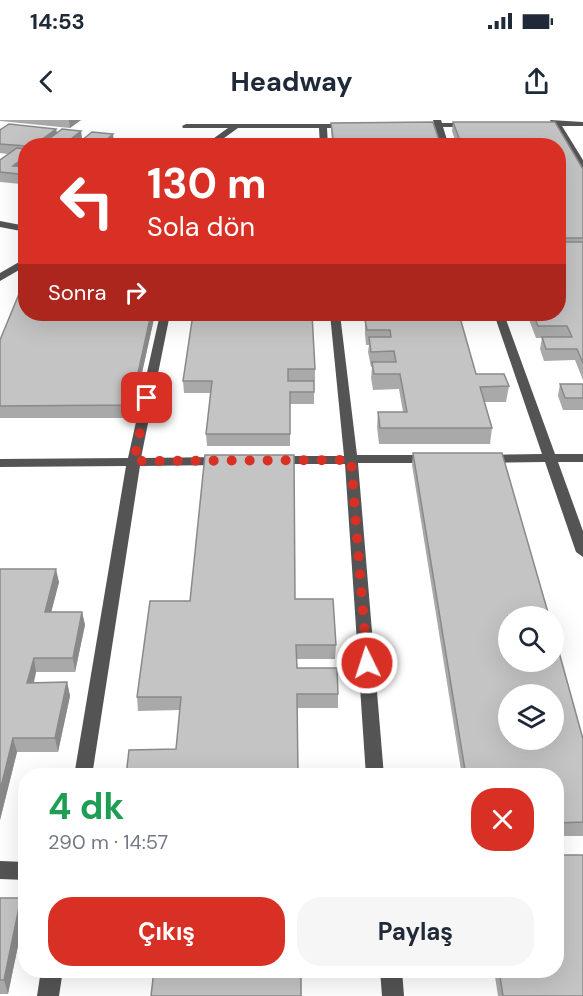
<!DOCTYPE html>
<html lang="tr">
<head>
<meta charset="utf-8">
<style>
  :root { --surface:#fff; --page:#f6f6f7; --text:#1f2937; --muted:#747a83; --accent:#d93025 }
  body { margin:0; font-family:"DM Sans",sans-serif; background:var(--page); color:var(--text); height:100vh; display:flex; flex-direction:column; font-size:22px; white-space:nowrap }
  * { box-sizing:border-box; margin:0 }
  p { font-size:20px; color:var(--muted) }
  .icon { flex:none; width:33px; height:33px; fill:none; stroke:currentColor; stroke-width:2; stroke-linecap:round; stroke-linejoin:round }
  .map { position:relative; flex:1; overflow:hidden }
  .details { position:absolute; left:18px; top:648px; width:546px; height:210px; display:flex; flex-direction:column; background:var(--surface); border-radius:24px; box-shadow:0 6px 24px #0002 }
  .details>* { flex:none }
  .guide { position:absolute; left:18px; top:18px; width:548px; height:183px; border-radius:24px; box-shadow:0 6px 24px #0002; background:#d93025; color:#fff; overflow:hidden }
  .tools { position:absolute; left:498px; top:486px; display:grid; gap:12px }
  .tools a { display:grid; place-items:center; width:66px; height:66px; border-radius:50%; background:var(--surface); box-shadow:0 6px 24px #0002; font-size:30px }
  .pin { position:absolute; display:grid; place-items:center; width:51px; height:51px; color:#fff; margin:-26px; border-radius:12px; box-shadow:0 3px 9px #0006 }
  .me { position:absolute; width:66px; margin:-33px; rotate:356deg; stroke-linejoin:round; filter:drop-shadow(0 0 4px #0008) }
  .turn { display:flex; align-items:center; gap:21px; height:126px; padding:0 30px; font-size:27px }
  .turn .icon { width:78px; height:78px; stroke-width:2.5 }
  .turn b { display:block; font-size:42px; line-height:51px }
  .then { display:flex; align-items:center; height:57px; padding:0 30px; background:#0003; gap:12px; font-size:22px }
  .round { display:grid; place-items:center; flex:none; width:63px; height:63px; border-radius:24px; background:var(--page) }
  .head { display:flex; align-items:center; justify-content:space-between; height:102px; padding:0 30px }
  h1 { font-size:36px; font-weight:700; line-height:45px; color:#1e9e55 }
  .cta { display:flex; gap:12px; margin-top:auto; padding:12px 30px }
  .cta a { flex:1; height:69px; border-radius:24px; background:var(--accent); color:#fff; font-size:24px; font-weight:700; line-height:69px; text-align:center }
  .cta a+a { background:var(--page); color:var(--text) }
  .status { display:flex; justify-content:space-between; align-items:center; height:42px; padding:0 30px; background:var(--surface); direction:ltr }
  .status svg { height:16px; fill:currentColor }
  header { display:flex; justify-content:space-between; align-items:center; height:78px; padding:0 30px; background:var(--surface); font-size:27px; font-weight:700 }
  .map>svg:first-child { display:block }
</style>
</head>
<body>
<div class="status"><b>14:53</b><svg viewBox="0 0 49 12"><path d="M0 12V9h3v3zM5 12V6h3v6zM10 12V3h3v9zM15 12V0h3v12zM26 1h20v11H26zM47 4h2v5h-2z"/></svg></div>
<header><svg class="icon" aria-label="back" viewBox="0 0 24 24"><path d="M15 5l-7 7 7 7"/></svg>Headway<svg class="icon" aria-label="share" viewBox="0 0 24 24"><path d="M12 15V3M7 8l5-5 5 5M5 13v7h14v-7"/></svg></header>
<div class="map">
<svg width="583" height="876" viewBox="0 0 583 876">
  <rect width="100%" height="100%" fill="#fff"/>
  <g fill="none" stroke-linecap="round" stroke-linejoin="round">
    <path fill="#545454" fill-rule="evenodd" d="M433,0H441L442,3H472L476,5L472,7H443L449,26H441L435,7H415L411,5L415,3H434Z
      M550,0L583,2V6H562L583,40V50L579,47L554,6H538L534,4L551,2Z
      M186,4H352L356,6L352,8H327L328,26H320L319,8H238L213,26H203L228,8H183L182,6Z
      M0,101L26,106V112L0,107Z
      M26,138V146L0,161V153Z
      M160,194H170L141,338L223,337L230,341L223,345L140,346L92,656H74L126,346L0,347V339L128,338Z
      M330,194H340L357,335H433L440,339L433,343H358L384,656H366L345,344H274L267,340L274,336H344Z
      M494,194H504L555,334H583V342H558L583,411V437L576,432L545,342L484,343L477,339L484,335L542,334Z
      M0,741L26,742V760L0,759Z
      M41,850H63L59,876H37Z
      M380,850H402L404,876H382Z"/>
  </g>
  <path fill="#a9a9a9" d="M0,0H81L70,8L0,1Z
    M453,2H555L583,49V260L575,240L544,241L540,229L542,218H536L528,197V194H558V26H457L452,11Z
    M331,3L441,26H332Z
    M56,9L57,13L81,11L82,20L75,26H26V60L21,64L0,62V40L8,34L0,33V10Z
    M26,194H155L132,298H0V220Z
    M193,194L315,249V261H288L314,272V284H290V326H207L206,314L211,273H184L183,261Z
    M384,194H459L476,254L509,266L506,282H484L492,308L490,324H379L377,307L378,292H403L399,269L373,270L371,258L372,247H371L368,232L369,225H366L365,214V200L385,199Z
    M560,264H583V290H563L558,276Z
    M413,333L583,619V716H556V656H462L412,345Z
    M0,449L59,462L51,492H82L85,505L75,552H36L34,563L67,562L70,576L58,632H17L0,700Z
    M295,479L336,525L335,539H296L297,548L338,574V588H297L176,629L180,590L138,591L137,577Z
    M0,778H21L25,792L8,874H0Z
    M494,850H556L583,876H498Z"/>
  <path fill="#898989" d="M69,0H81L70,8Z
    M56,9L58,18L47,26H33Z
    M81,11L82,20L75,26H62Z
    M113,14L114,23L111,26H99Z
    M26,36V44H20L21,50L13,46Z
    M26,50V60L21,64L19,54Z
    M151,194H155L132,298L131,285Z
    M56,449L59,462L48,505L45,492Z
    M82,492L85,505L75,552L73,538Z
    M34,538L36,552L30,576L27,563Z
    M67,562L70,576L58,632L55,618Z
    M13,618L17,632L0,700V671Z
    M21,778L25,792L8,874L4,860Z"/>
  <path fill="#c4c4c4" stroke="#898989" stroke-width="1.5" fill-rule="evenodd" d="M433,2L441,26H334L331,3Z
    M453,2H555L583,49V118H558V26H462Z
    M9,4L56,9L33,26H26L0,24V10Z
    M62,9L81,11L62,26H40Z
    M92,12L113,14L99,26L76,25Z
    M146,20L154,22L148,26H137Z
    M17,28L26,29V36L13,46L26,47V50L19,54L0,52V40Z
    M558,122H583V243L577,229H546L542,217H572L567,206H538L533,194H558Z
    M26,157V194H151L131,285L0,286V220Z
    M193,194H312L315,249H288V261H314V272H290V314H206L212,261H183Z
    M387,194H459L476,254H504L509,266L480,267L492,308H380L378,292H407L400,254H374L372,242H396L394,231L371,232L369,217H391L390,210H367L365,200L388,199Z
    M560,264H583V278H565Z
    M413,333H502L549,496H508V542H554V514L583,619V702L556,703V656H466ZM508,574H554V620H508Z
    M205,335H294L295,479H333L336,525H296L297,548H337L338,574H297L298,656H126L129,630L176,629L181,577H137L150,481H190Z
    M0,449H56L45,492H82L73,538H34L27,563L67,562L55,618H13L0,671Z
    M556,735H583V876H503L499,850H556Z
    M0,778H21L4,860H0Z
    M154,850H301V876H151Z"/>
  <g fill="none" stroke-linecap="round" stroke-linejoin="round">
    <path stroke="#d93025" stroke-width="10" stroke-dasharray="0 18" d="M147,278L134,341L351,340L367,543"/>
  </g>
</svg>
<div class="tools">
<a><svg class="icon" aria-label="search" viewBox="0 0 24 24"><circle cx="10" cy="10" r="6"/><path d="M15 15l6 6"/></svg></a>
<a><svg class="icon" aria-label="layers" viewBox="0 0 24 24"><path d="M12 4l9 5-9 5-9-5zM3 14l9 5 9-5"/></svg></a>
</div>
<div class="pin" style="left:147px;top:278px;background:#d93025"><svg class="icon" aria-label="arrive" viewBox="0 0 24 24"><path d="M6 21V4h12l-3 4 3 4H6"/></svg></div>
<svg class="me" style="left:367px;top:543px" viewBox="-20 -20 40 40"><circle r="17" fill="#d93025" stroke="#fff" stroke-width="3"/><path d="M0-11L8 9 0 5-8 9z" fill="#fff"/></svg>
<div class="guide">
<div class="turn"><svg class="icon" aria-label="left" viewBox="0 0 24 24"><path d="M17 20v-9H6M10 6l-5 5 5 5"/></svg><div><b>130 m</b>Sola dön</div></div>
<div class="then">Sonra<svg class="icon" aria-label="right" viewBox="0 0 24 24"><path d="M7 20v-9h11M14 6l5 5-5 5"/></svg></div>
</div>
<section class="details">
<div class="head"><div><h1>4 dk</h1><p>290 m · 14:57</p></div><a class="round" style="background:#d93025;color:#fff"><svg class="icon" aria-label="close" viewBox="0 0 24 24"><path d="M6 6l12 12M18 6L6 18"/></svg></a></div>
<div class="cta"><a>Çıkış</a><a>Paylaş</a></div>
</section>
</div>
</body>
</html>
